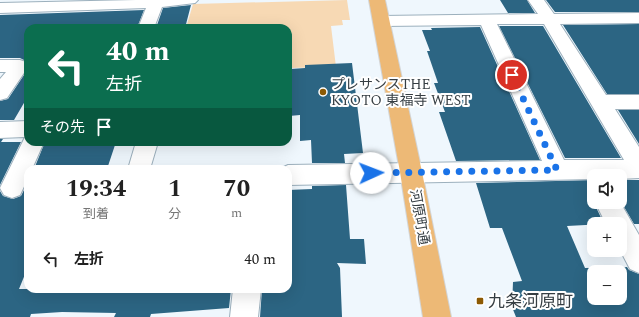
<!DOCTYPE html>
<html lang="ja">
<head>
<meta charset="utf-8">
<style>
  :root { --surface:#fff; --page:#f6f6f6; --text:#222; --muted:#767676 }
  body { margin:0; font-family:Spectral,"Noto Sans JP",serif; background:var(--page); color:var(--text); height:100vh; display:flex; flex-direction:column; font-size:15px; white-space:nowrap }
  * { box-sizing:border-box; margin:0 }
  p { font-size:13px; color:var(--muted) }
  .icon { flex:none; width:22px; height:22px; fill:none; stroke:currentColor; stroke-width:2; stroke-linecap:round; stroke-linejoin:round }
  .map { position:relative; flex:1; overflow:hidden }
  .side { position:absolute; left:24px; top:165px; width:268px; height:128px; display:flex; flex-direction:column; background:var(--surface); border-radius:12px; box-shadow:0 4px 16px #0002 }
  .side>* { flex:none }
  .banner { position:absolute; left:24px; top:24px; width:268px; height:122px; border-radius:12px; box-shadow:0 4px 16px #0002; background:#0b6e4f; color:#fff; overflow:hidden }
  .fabs { position:absolute; left:587px; top:169px; display:grid; gap:8px }
  .fabs a { display:grid; place-items:center; width:40px; height:40px; border-radius:8px; background:var(--surface); box-shadow:0 4px 16px #0002; font-size:20px }
  .pin { position:absolute; display:grid; place-items:center; width:34px; height:34px; color:#fff; margin:-17px; border:2px solid #fff; border-radius:50%; box-shadow:0 1px 4px #0007 }
  .me { position:absolute; width:44px; margin:-22px; rotate:88deg; stroke-linejoin:round; filter:drop-shadow(0 0 3px #0008) }
  .turn { display:flex; align-items:center; gap:14px; height:84px; padding:0 16px; font-size:18px }
  .turn .icon { width:52px; height:52px; stroke-width:2.5 }
  .turn b { display:block; font-size:28px; line-height:34px }
  .then { display:flex; align-items:center; height:38px; padding:0 16px; background:#0003; gap:8px; font-size:15px }
  .eta { display:flex; justify-content:space-evenly; align-items:center; height:68px; text-align:center }
  .eta b { font-size:24px; font-weight:700; line-height:28px }
  ul { padding:0; list-style:none }
  li { display:flex; align-items:center; gap:12px; height:52px; padding:0 16px }
  li div { flex:1 }
  li b { display:block; font-size:15px }
  li em { font-style:normal }
  .map>svg:first-child { display:block }
</style>
</head>
<body>
<div class="map">
<svg width="639" height="317" viewBox="0 0 639 317">
  <rect width="100%" height="100%" fill="#eff7fd"/>
  <path fill="#f7d9b4" d="M347,0L350,20H342L343,25L331,26L336,67L288,68V28H186L193,4Z"/>
  <path fill="#2c6583" fill-rule="evenodd" d="M500,0H527L535,13H508Z
    M546,0H639V12H555Z
    M191,5L185,28H156L163,8Z
    M144,10L137,28H28V62L20,58H0V15Z
    M639,24V94H607L563,25Z
    M499,26H543L621,158H565Z
    M480,27L540,160L456,161L439,112H445L434,83H438L427,51H430L422,30H432L431,28Z
    M352,63L363,153L344,154L345,163H312L311,140L300,141V115L289,116L291,69L305,68V65Z
    M28,69V96L14,120H0V101L8,99Z
    M618,110H639V144Z
    M0,139H3L1,142H21L0,185Z
    M45,142H116L107,169H34Z
    M594,180V203L604,224L567,226L585,268L627,267L629,270L639,274V317H516L512,307L513,282L522,281L502,228H490L476,183ZM594,272H620V298H594Z
    M620,180H639V224H634L620,200Z
    M28,182V267L19,289H231L229,308L151,314L150,317H114L116,313L62,312L31,314L30,317H0V191L3,196L13,199L21,196Z
    M346,185L350,239H364L366,264L337,263L340,268L342,317H260L262,289H288V190L312,189V186Z"/>
  <g fill="none" stroke-linecap="round" stroke-linejoin="round">
    <g stroke="#9cb0bd" stroke-width="2">
      <path id="minor" d="M136,0H198L195,3L162,7L154,28H138L146,8L0,13V3Z
        M528,0H544L554,14L639,13V23L560,24L606,95H639V109H615L639,147V178L620,179V176H594V179L288,185V169H280L288,165L542,161L481,25L381,26L375,24L373,21L375,18L381,16L538,14ZM497,24H544L624,160H564Z
        M0,60H20L26,62L28,64L26,70L7,98L0,100V79L6,72H0Z
        M28,121V142H44L32,169H28V178L20,195L12,198L4,195L0,188L25,137L0,138V122Z
        M136,142H158L150,169H128Z
        M595,202H620L639,235V273L630,269L620,250V224H606Z
        M233,289H261L258,317H230Z"/>
    </g>
    <g stroke="#d3d5d6" stroke-width="2">
      <path id="highway" d="M369,0H385L422,172L451,317H423L400,172Z"/>
    </g>
    <use href="#minor" fill="#fff" fill-rule="evenodd"/>
    <use href="#highway" fill="#edb976" fill-rule="evenodd"/>
  </g>
  <g fill="none" stroke-linecap="round" stroke-linejoin="round">
    <path stroke="#1a73e8" stroke-width="7" stroke-dasharray="0 12.6" d="M371,173L557,170L512,75"/>
  </g>
  <g fill="#8c5a03" stroke="#fff" stroke-width="1.5">
    <circle cx="323" cy="92" r="4"/>
    <rect x="476" y="297" width="8" height="8" rx="2"/>
  </g>
  <g text-anchor="middle" stroke-width="4" stroke-linejoin="round" paint-order="stroke">
    <g font-size="14" fill="#363e43" stroke="#fff" text-anchor="start">
      <text x="331" y="89">プレサンスTHE<tspan x="331" dy="16">KYOTO 東福寺 WEST</tspan></text>
    </g>
    <g font-size="14" fill="#363e43" stroke="#fff">
      <text transform="translate(420 217) rotate(80)" y="5">河原町通</text>
    </g>
    <g font-size="17" fill="#363e43" stroke="#fff" text-anchor="start">
      <text x="488" y="307">九条河原町</text>
    </g>
  </g>
</svg>
<div class="fabs">
<a><svg class="icon" aria-label="sound" viewBox="0 0 24 24"><path d="M4 9h4l5-4v14l-5-4H4zM17 9q2 3 0 6"/></svg></a>
<a>+</a>
<a>−</a>
</div>
<div class="pin" style="left:512px;top:75px;background:#d93025"><svg class="icon" aria-label="arrive" viewBox="0 0 24 24"><path d="M6 21V4h12l-3 4 3 4H6"/></svg></div>
<svg class="me" style="left:371px;top:173px" viewBox="-20 -20 40 40"><circle r="19" fill="#fff"/><path d="M0-13L10 11 0 6-10 11z" fill="#1a73e8"/></svg>
<div class="banner">
<div class="turn"><svg class="icon" aria-label="left" viewBox="0 0 24 24"><path d="M17 20v-9H6M10 6l-5 5 5 5"/></svg><div><b>40 m</b>左折</div></div>
<div class="then">その先<svg class="icon" aria-label="arrive" viewBox="0 0 24 24"><path d="M6 21V4h12l-3 4 3 4H6"/></svg></div>
</div>
<section class="side">
<div class="eta">
<div><b>19:34</b><p>到着</p></div>
<div><b>1</b><p>分</p></div>
<div><b>70</b><p>m</p></div>
</div>
<ul>
<li><svg class="icon" aria-label="left" viewBox="0 0 24 24"><path d="M17 20v-9H6M10 6l-5 5 5 5"/></svg><div><b>左折</b></div><em>40 m</em></li>
</ul>
</section>
</div>
</body>
</html>
